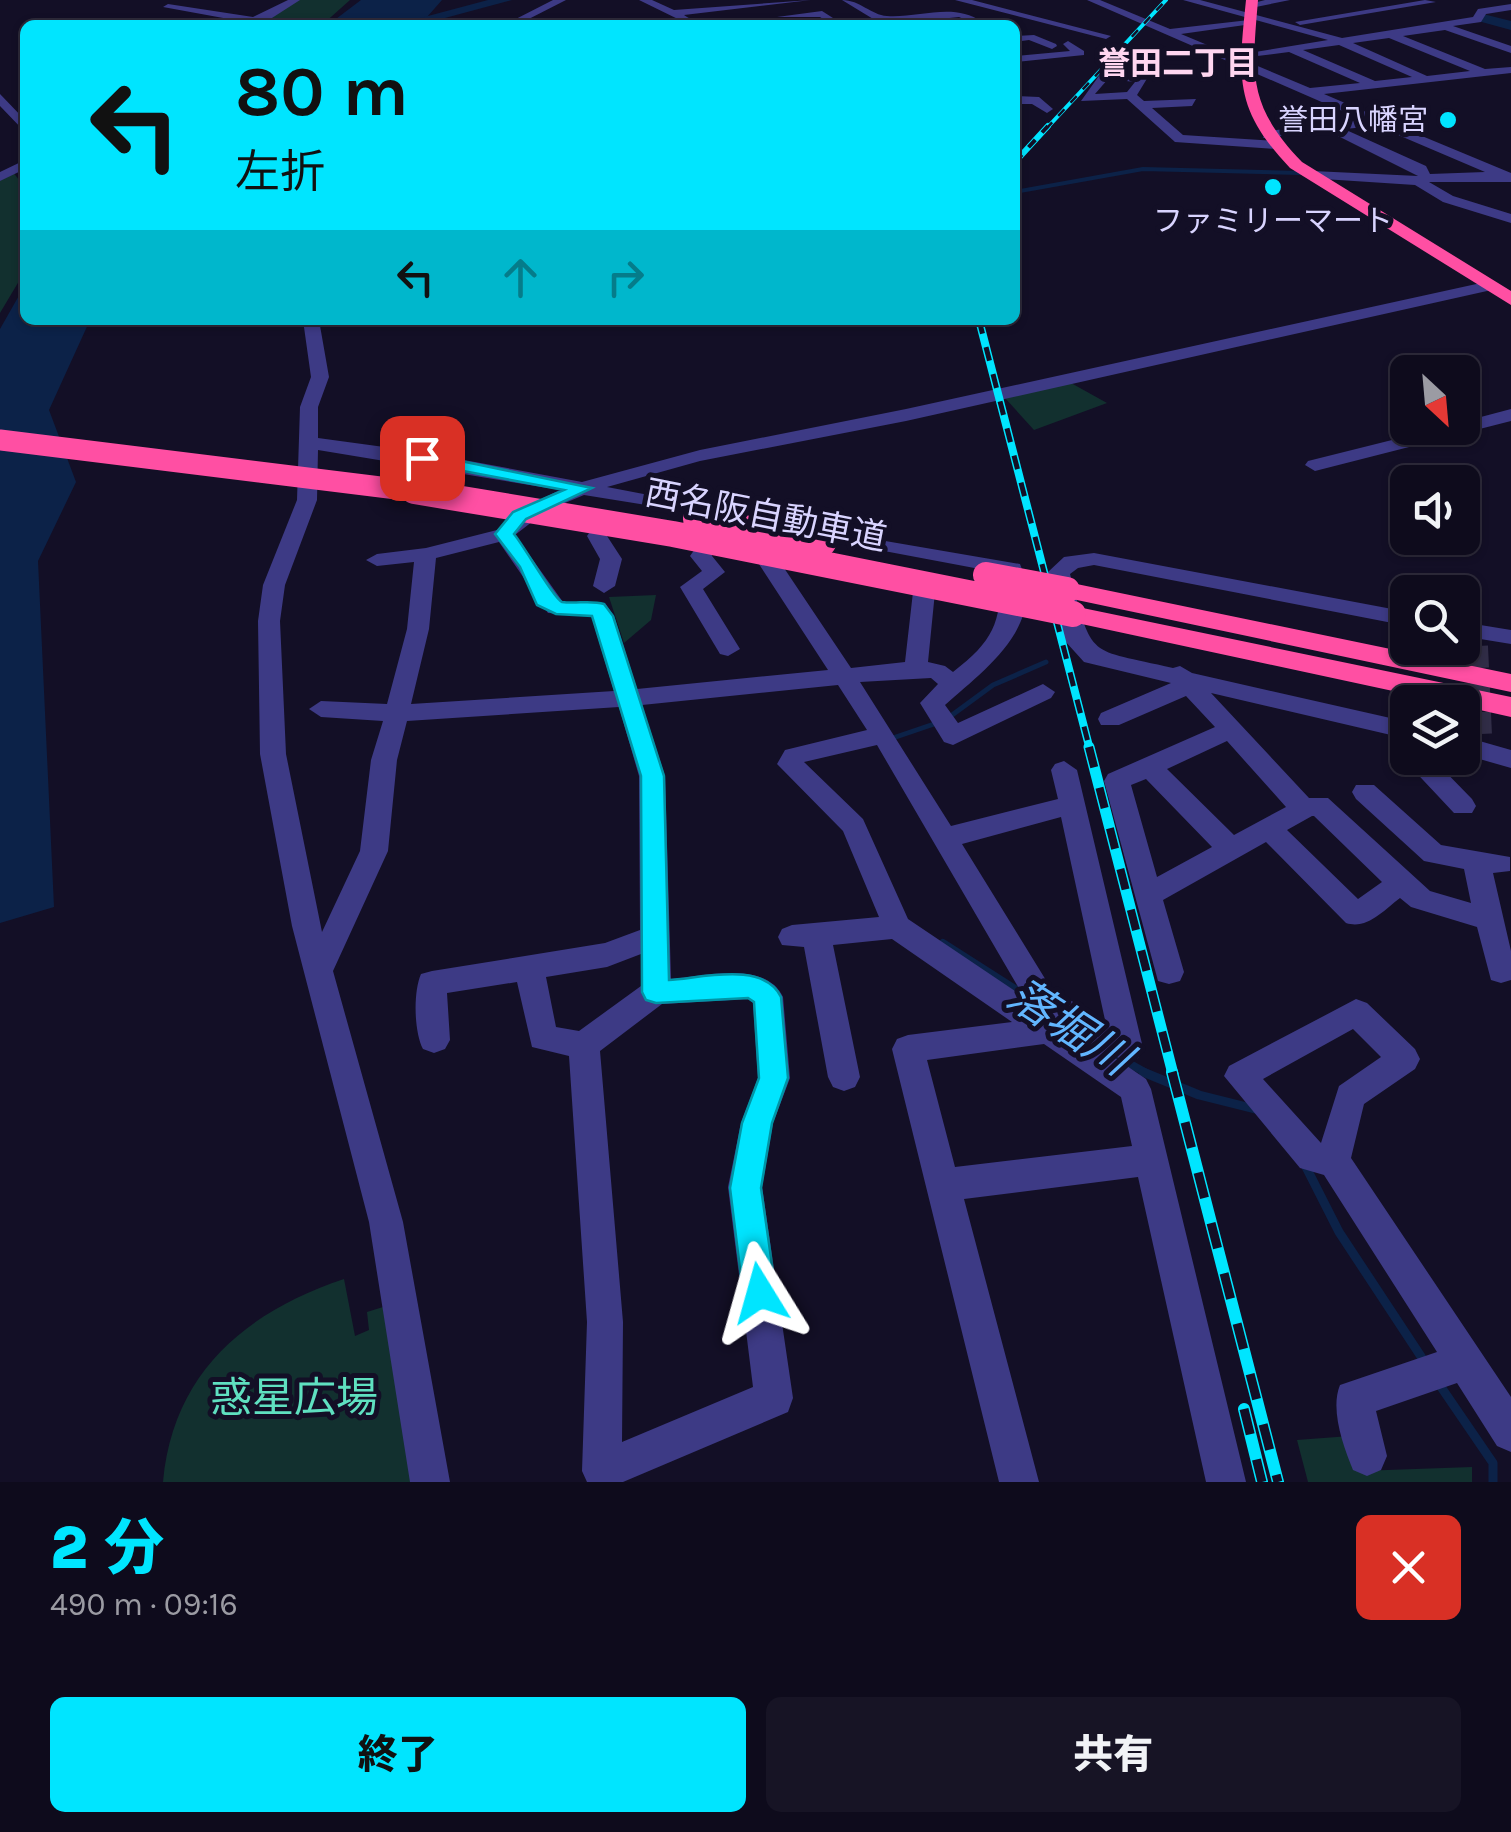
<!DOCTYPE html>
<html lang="ja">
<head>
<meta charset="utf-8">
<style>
  :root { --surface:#0e0b1c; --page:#171425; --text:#f1f3f6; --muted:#9b9ba3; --line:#2e2b3b; --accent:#00e5ff }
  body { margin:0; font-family:Karla,"Noto Sans JP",sans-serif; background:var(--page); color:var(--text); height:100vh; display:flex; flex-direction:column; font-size:38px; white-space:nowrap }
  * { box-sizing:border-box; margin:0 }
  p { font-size:32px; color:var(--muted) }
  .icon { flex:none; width:55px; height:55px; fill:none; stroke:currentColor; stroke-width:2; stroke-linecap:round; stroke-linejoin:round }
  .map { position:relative; height:1482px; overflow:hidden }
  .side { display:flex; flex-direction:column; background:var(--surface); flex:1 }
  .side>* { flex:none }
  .top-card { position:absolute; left:20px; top:20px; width:1000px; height:305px; border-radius:15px; box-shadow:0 2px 8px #0004,0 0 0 2px var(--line); background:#00e5ff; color:#111; overflow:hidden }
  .needle { width:65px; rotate:154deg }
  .tools { position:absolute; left:1390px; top:355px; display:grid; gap:20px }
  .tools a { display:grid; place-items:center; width:90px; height:90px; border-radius:15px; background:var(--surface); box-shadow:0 2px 8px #0004,0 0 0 2px var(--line); font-size:50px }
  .pin { position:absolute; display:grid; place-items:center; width:85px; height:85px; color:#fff; margin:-42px; border-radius:20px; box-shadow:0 5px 15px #0006 }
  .me { position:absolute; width:110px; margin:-55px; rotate:352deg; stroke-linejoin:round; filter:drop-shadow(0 0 8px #0008) }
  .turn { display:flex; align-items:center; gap:35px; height:210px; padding:0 50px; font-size:45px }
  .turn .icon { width:130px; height:130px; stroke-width:2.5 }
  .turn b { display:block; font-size:70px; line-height:85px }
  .lanes { display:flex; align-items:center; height:95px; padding:0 50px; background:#0003; justify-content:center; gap:50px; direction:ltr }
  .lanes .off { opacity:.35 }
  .round { display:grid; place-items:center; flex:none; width:105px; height:105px; border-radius:15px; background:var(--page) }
  .headline { display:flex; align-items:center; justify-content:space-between; height:170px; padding:0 50px }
  h1 { font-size:60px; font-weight:800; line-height:75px; color:var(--accent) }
  .button { display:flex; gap:20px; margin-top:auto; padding:20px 50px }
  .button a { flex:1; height:115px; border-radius:15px; background:var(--accent); color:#111; font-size:40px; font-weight:800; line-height:115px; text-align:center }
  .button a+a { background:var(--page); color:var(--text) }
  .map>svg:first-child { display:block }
</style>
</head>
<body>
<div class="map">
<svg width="1511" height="1482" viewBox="0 0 1511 1482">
  <rect width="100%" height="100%" fill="#130f26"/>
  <path fill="#12302f" d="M296,0H350L322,25H257Z
    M13,172L25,188V271L0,313V180Z
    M1071,383L1107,403L1034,430L1005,398Z
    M656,595L651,620L624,643L609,597Z
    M344,1279L355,1336L369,1330L367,1312L383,1307L414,1482H163C173,1372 246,1312 344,1279Z
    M1350,1436L1359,1471L1472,1467V1482H1308L1297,1440Z"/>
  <path fill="#0c2248" d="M361,0H442L420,25H328Z
    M25,285V320H90L49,410L76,482L38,561L54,907L0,923V329Z"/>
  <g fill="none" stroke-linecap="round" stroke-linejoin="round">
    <path stroke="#0c2248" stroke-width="2.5" d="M686,18L707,25"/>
    <path stroke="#0c2248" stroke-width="4" d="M1015,192L1143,169L1300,173"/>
    <path stroke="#0c2248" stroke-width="5" d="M948,718L993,685L1046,662
      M887,740L937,723"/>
    <path stroke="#0c2248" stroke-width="8" d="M943,943L1029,998
      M1114,1055L1148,1074"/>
    <path stroke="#0c2248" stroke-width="9" d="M1143,1072L1199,1095L1255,1109
      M1306,1167L1339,1232L1424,1361
      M1439,1384L1493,1463V1482"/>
    <path fill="#0c2248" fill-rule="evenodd" d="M488,0H512L419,25L398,24Z
      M1483,14L1511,21V30L1478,21Z"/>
    <path stroke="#312d47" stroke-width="22" stroke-dasharray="22 11" stroke-linecap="butt" d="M1477,646L1481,735"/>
    <path fill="#3d3a85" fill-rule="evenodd" d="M288,0H300L261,25L163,7L168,4L253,17Z
      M553,0H566L517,25H504Z
      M639,0H652L674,10L811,0L684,15L693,21L688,24Z
      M842,0C860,0 871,15 887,16C920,18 954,2 982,22L977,25L959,17L883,25Z
      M955,0H972L1111,36L1106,39Z
      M1087,0H1100L1170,29L1249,20L1245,25L1181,34L1310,88L1360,83L1289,52L1249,57L1243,54L1328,40L1183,0H1200L1342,38L1473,17L1478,9L1511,4V10L1486,14L1481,22L1453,26L1511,46V53L1445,30L1403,36L1485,69L1511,67V73L1324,94L1380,118L1421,114V120L1393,124L1511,173V182H1429L1453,196L1511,214V223L1443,202L1415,185L1308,178V172L1313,171L1418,176L1328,131L1263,138L1267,131L1363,120ZM1389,38L1470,71L1427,76L1353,43ZM1339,45L1412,77L1375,81L1303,50ZM1377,126L1485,172L1430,174L1426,166L1344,129Z
      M1265,0H1290L1251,8L1246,5Z
      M1425,0L1436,2L1300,25L1295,22Z
      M822,11L844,25H832L820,17H777Z
      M1034,35L1056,44L1057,46L1052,49L1029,40L1015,42V36Z
      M1068,41L1084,51V55L1015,62V56L1070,51L1063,44Z
      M1101,73L1148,77L1137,95L1144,101L1196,99L1192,106L1152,108L1183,135L1276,141L1282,145L1276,149L1175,142L1127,99L1081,101ZM1108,79L1135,82L1127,92L1095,94Z
      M0,94L25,120V132L0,106Z
      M1015,96L1039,97L1053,109L1047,113L1032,104H1015Z
      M25,160V169L0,181V172Z
      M1490,281L1498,286L1496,289L906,421L700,461L607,487L727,510V518L584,495L546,511L515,535L563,602L605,603L614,616L637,689L828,670L757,561L768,555L776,556L851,668L905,662L913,592L924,585L935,592L928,662L945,666L953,672C993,641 1001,624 1001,573L799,535L792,533V525L1020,564C1047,626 984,670 945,705L958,723L1043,684L1055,692L1051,698L953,745L944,742L920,703L938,684L931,678L860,682L951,826L1058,799L1051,770L1055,764L1064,761L1077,770L1143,1048L1138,1058L1127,1062L1105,1051L1146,1079L1151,1089L1246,1482H1206L1138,1177L964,1199L1039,1482H999L892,1049L897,1039L908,1035L1012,1022L892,939L833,945L860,1077L855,1087L844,1091L833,1087L828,1077L804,947L782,945L778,937L782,929L792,925L879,917L843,831L777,764L785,750L867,730L838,685L642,705L665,776L671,979C705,976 765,960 783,997L790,1078L773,1123L762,1187L793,1398L788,1412L623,1482H587L582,1471L587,1322L569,1056L532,1047L517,982L447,993L450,1040L445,1049L434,1053L423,1049C414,1032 413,992 421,974L432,971L605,943L640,930L639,776L619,707L407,721L397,760L388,851L333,971L403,1222L450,1482H410L369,1222L292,926L260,754L258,621L263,585L297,500L300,407L311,377L303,320H319L329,377L318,407V438L421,452L582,482L700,450L906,409ZM318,450L560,490L522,508L497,530L426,548L377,554L366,560L377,566L414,562L407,629L387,704L321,701L309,709L321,717L383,721L371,760L360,851L322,932L286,754L280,621L285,585L317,500ZM499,542L548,613L591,615L614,691L411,704L429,629L436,558ZM877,745L1024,997L908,919L863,819L804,762ZM1061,817L1105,1020L1052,990L962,844ZM641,954V986L579,1031L556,1027L546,977L607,967ZM748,999L753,1003L758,1078L741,1123L728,1187L753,1387L622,1442L623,1322L600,1051L662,1004ZM1044,1044L1121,1097L1132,1146L955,1167L927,1060Z
      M1511,409V421L1315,471L1305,465L1308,461L1440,428H1462V422Z
      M601,524L611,530L607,536L622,559L615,586L604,593L593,586L600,559L587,536L594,526Z
      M704,544L711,546L712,556L725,572L703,589L740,649L728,656L720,654L680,587L702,571L690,556L697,546Z
      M1094,553L1408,612V626L1094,565L1078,568L1070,574C1093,661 1087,648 1173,668L1180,666L1192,673L1408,722V739L1211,693L1309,798H1328L1430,891L1471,903L1464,869L1424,861L1356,799L1352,792L1356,785H1374L1441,845L1510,857V871L1493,873L1511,951V980L1501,983L1491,980L1477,927L1411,907L1400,898C1384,910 1367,930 1346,923L1266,842L1163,900L1184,972L1180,981L1169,984L1158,981L1104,781L1108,774L1215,727L1186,696L1119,725H1101L1098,719L1101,713L1171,683L1084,662L1065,641L1048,572L1064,557ZM1227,741L1286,807L1234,835L1167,769ZM1146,779L1212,847L1157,877L1131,785ZM1312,816H1314L1382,882L1358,899L1287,830Z
      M1462,622L1511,630V644L1462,636Z
      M1462,736L1511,750V768L1462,754Z
      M1408,753V758H1432L1472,799L1476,806L1472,813H1454L1408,764L1404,758Z
      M1356,999L1367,1003L1415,1049L1420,1059L1415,1069L1364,1104L1351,1158L1511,1397V1452L1497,1446L1457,1383L1376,1411L1387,1456L1381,1470L1367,1476L1353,1470C1343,1446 1330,1409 1340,1385L1437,1352L1324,1175L1300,1168L1224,1076L1229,1066ZM1353,1029L1381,1057L1339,1086L1321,1143L1263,1079Z"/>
    <path fill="#ff4fa3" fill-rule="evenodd" d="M1246,0H1258C1252,74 1247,105 1302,162L1511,291V305L1290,168C1234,109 1238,78 1246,0Z
      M1067,582L1511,674V692L1058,596L1054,590L1058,584Z
      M1073,606L1511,697V717L1462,706V702H1444L1063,620L1060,614L1063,608Z"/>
    <g stroke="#00e5ff" stroke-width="4">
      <path id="rail-far4" d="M1046,129L1166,0"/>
    </g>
    <g stroke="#00e5ff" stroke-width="6">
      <path id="rail-far3" d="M1015,162L1048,126"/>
    </g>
    <g stroke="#00e5ff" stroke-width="8">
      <path id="rail-far2" d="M979,320L1090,750"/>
    </g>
    <g stroke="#00e5ff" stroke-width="11">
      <path id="rail-far1" d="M1089,747L1173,1074"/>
    </g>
    <g stroke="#00e5ff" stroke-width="12">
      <path id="rail" d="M1172,1072L1278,1482
        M1244,1409L1262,1482"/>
    </g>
    <use href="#rail-far4" stroke="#130f26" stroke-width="2.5" stroke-dasharray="9" stroke-linecap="butt"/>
    <use href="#rail-far3" stroke="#130f26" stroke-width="4" stroke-dasharray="10" stroke-linecap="butt"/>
    <use href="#rail-far2" stroke="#130f26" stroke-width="5" stroke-dasharray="14" stroke-linecap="butt"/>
    <use href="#rail-far1" stroke="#130f26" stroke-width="8" stroke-dasharray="21" stroke-linecap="butt"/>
    <use href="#rail" stroke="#130f26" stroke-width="9" stroke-dasharray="26" stroke-linecap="butt"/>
    <path stroke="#ff4fa3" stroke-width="21" d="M0,440L429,493"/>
    <path stroke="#ff4fa3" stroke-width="26" d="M414,491L673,534L1073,614
      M696,519L823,543
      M986,575L1067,590"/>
  </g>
  <path fill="#00e5ff" stroke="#0095a6" stroke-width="2.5" d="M422,453L592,488L526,519L514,534C524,546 555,600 562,602C576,604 591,600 604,604L613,616L664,776L669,980C702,978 764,961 781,997L788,1078L772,1123L761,1188L776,1293L771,1304L760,1309L748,1304L743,1293L730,1188L742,1123L759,1078L754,1002L748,998L656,1003L646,1000L642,992L641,776L592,616L556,614L537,605L520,567L495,534L513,512L564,490L415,462V454Z"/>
  <g fill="#00e5ff" stroke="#130f26" stroke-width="4">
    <circle cx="1448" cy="120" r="10"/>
    <circle cx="1273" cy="187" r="10"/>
  </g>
  <g text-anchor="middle" stroke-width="10" stroke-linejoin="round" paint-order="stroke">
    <g font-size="30" fill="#d9d4ff" stroke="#130f26" text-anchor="end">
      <text x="1428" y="130">誉田八幡宮</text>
      <text x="1273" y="231" text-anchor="middle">ファミリーマート</text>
    </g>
    <g font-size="32" font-weight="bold" fill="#ffd6f0" stroke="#130f26">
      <text x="1178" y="74">誉田二丁目</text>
    </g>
    <g font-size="35" fill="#d9d4ff" stroke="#130f26">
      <text transform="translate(766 515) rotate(11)" y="12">西名阪自動車道</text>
    </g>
    <g font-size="42" fill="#5fe0c0" stroke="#130f26">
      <text x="294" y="1412">惑星広場</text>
    </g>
    <g font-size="45" font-style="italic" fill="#62b6ff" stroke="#130f26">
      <text transform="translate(1070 1026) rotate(33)" y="16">落堀川</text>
    </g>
  </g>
</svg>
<div class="tools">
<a><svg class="needle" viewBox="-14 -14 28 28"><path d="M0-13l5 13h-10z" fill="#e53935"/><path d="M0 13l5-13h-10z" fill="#9b9ba3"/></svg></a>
<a><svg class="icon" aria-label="sound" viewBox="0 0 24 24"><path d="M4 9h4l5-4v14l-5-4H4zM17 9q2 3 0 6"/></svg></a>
<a><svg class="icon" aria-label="search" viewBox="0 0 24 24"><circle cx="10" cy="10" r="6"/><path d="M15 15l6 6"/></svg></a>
<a><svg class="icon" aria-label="layers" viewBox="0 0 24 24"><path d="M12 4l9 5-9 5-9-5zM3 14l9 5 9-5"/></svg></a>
</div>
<div class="pin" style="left:422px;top:458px;background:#d93025"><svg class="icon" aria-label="arrive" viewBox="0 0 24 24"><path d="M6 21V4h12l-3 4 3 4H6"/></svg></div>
<svg class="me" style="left:760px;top:1293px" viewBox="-20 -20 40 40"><path d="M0-17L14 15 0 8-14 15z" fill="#00e5ff" stroke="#fff" stroke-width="4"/></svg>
<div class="top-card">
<div class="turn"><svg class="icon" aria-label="left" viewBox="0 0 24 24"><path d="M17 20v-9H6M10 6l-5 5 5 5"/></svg><div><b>80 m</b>左折</div></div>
<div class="lanes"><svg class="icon" aria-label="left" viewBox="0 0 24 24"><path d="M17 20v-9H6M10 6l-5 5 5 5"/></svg><svg class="icon off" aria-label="ahead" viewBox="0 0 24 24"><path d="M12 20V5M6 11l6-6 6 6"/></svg><svg class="icon off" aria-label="right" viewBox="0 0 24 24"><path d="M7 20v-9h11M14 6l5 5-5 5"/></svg></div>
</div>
</div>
<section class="side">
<div class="headline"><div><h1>2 分</h1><p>490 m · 09:16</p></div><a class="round" style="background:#d93025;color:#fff"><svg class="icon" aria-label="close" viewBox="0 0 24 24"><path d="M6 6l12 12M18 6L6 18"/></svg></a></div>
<div class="button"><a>終了</a><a>共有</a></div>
</section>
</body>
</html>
